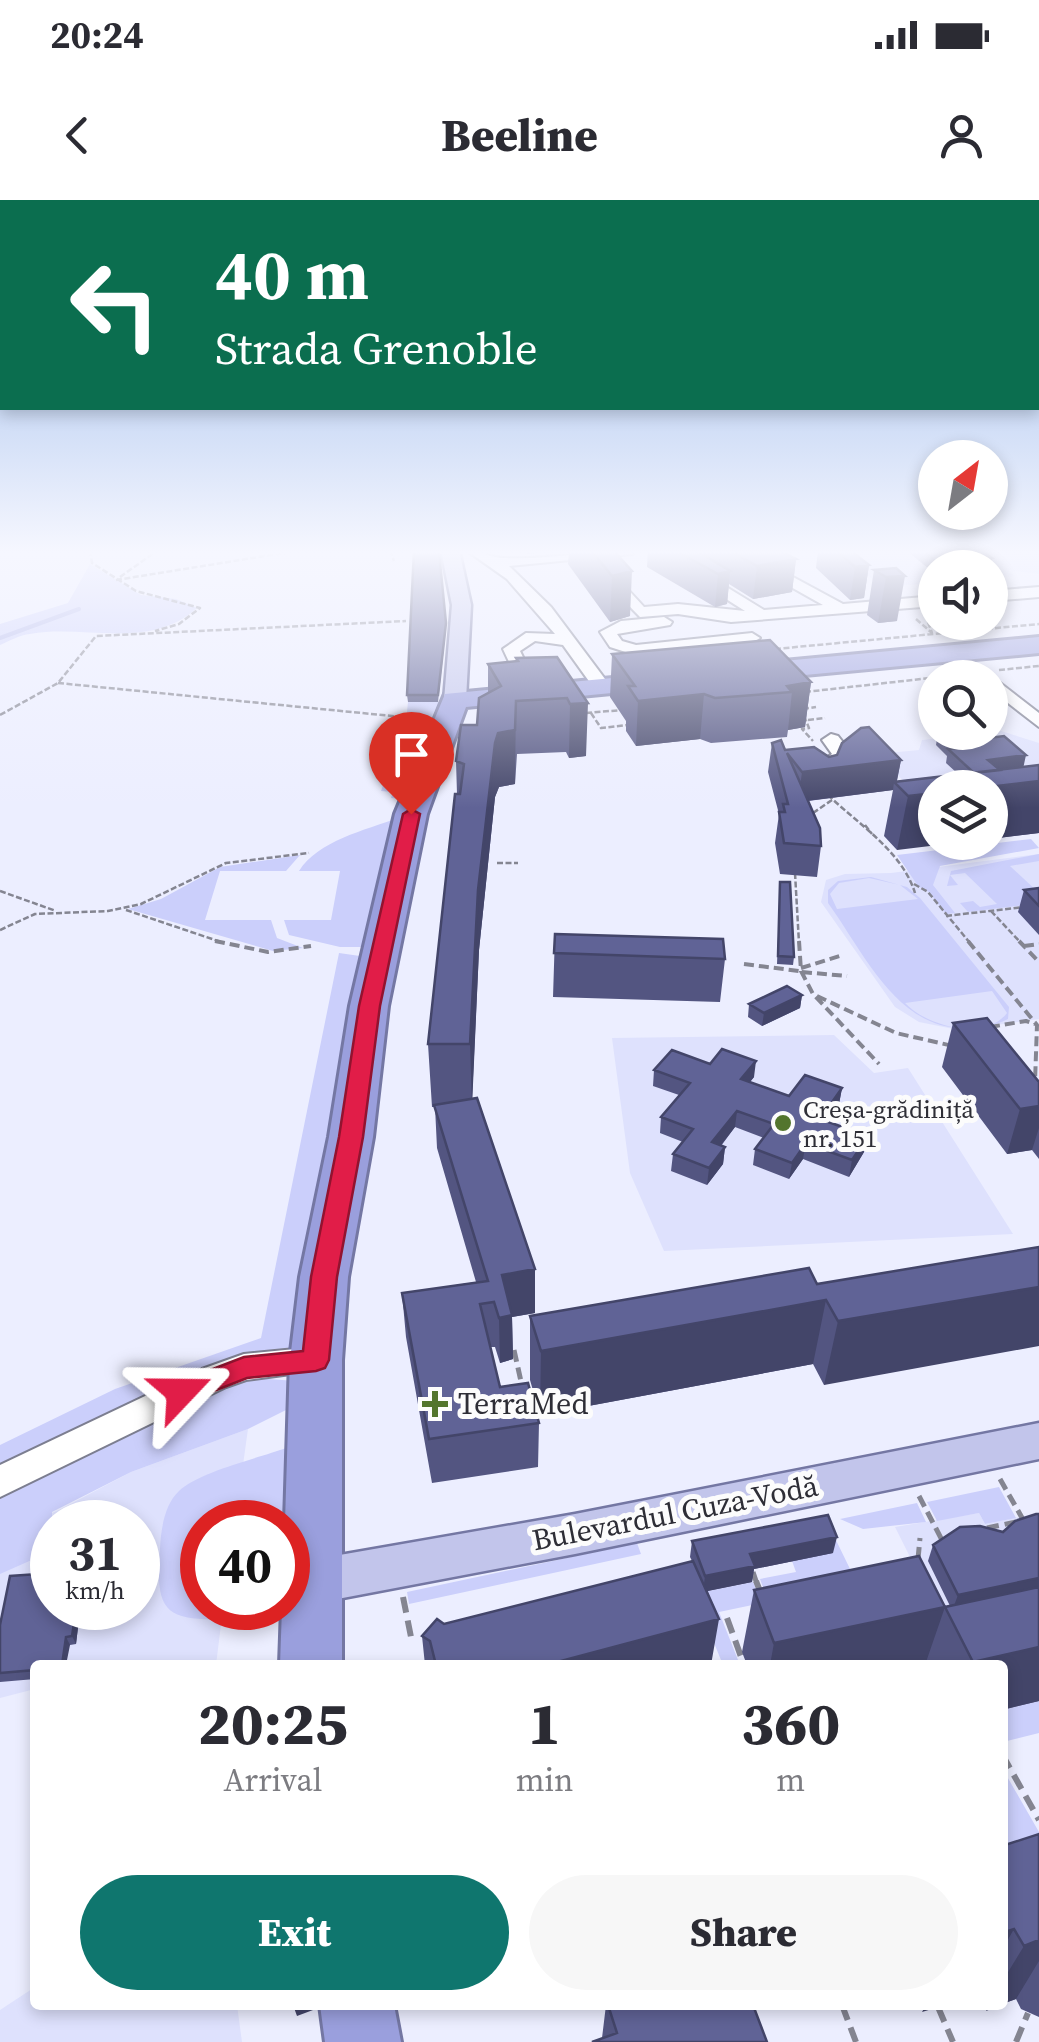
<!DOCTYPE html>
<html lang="en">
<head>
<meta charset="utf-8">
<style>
  :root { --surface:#fff; --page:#f7f7f7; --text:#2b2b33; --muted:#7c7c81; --accent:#0f766e }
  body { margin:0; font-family:"Source Serif 4",serif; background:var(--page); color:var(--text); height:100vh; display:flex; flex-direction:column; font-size:38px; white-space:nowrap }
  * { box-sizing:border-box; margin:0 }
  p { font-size:32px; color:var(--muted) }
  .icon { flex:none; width:55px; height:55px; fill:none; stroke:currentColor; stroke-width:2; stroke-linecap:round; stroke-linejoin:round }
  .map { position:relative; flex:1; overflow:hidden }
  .sheet { position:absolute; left:30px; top:1460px; width:978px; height:350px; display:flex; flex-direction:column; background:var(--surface); border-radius:10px; box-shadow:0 5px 15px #0003 }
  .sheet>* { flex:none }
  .hud { position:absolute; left:0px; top:0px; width:1040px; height:210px; box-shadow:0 5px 15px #0003; background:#0b6e4f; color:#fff; overflow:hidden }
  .needle { width:65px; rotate:31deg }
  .buttons { position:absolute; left:918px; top:240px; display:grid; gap:20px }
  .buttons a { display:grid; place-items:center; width:90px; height:90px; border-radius:50%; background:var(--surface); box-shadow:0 5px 15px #0003; font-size:50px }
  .speed { position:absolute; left:30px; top:1300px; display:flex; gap:20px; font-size:50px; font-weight:700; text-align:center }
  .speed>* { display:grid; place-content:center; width:130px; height:130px; border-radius:50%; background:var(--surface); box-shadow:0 5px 15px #0003; line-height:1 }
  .speed small { font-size:25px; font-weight:400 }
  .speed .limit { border:15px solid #d22; background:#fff; color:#111 }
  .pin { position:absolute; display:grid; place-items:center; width:85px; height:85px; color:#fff; margin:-102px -42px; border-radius:50% 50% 50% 0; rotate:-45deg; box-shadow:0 0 10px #0007 }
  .pin .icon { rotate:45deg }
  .me { position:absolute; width:110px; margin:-55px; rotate:67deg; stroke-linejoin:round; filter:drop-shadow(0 0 8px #0008) }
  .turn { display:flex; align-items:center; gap:35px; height:210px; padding:0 50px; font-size:45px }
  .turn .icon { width:130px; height:130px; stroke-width:2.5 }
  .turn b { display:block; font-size:70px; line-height:85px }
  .eta { display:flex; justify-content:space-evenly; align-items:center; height:170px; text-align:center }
  .eta b { font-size:60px; font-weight:800; line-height:70px }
  .button { display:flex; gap:20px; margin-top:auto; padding:20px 50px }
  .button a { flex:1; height:115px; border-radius:60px; background:var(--accent); color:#fff; font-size:40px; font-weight:800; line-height:115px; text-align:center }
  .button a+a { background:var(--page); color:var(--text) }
  .status { display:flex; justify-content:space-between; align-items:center; height:70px; padding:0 50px; background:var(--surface); direction:ltr }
  .status svg { height:28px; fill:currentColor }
  header { display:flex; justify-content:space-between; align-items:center; height:130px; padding:0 50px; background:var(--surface); font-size:45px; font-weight:800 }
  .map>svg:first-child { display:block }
</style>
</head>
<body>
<div class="status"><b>20:24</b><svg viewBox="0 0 49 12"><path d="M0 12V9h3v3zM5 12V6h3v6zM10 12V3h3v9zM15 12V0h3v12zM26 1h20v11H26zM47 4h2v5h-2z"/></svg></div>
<header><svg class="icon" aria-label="back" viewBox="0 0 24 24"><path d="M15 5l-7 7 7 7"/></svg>Beeline<svg class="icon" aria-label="person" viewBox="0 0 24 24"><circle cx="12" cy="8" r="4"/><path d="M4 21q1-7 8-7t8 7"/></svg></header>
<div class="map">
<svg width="1039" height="1842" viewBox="0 0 1039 1842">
  <rect width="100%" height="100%" fill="#eceeff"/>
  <path fill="#dee1fd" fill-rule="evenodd" d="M859,350H1039V374L1008,370L1014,376L990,378V368H935V383L882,387L842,355Z
    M1001,531L1039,543V587L912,590L878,554L919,550L922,540Z
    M1039,654V819L959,830L919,822L895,807L821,702L826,680L845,674L891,673Z
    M834,835L874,873L908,868L1013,1034L664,1051L630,973L612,838Z
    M248,1229L235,1322H202V1408H223L216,1465H35V1489L0,1498V1333L59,1310L131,1272ZM52,1322H138V1408H52Z
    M979,1313L985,1324L1039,1313V1393L938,1413L895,1327Z
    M35,1787V1805H237L242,1842H0V1810Z"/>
  <path fill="#cbcffb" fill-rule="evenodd" d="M90,364L141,395L176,399L197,408C149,451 85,424 30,434C20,435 9,441 0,445V424L68,403Z
    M408,502H441V508H436L420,541L419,546H424L404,599L391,598L393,592L381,591L406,521Z
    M398,618L366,747H340L289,735L284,720H331L340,671H299C318,641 365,630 398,618Z
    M1031,639L1039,648L940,666L933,685L955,713L946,714L929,692L918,686L897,655Z
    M1039,654V661L1010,666L1039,693V703L968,712L960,703L973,701L980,707L997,704L965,673L950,675L958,685L947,686L951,671Z
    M300,655L286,671H220L205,720H271L277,738L303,748L273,751L128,709L161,699L220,667Z
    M871,677L907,687L920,698L1009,807L1008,819C995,826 983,827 969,828C898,832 865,754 828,703V690L838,681ZM869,678L900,685L918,699L837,709L830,694L839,683ZM992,791L1007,813C985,842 926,826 905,803Z
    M339,753L367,757L300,1149L207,1166L0,1264V1245L115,1189L261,1138Z
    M255,1178L296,1181L286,1210L248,1229L131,1272L52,1312V1351L0,1374V1292L211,1189Z
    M286,1248L290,1249L293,1404L288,1413C269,1420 247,1418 226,1419C165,1421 155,1412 160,1349C161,1330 164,1305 179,1291C198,1272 259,1258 286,1248ZM202,1322H288V1408H202Z
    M999,1287L1016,1318L985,1324L979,1313L937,1321L927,1302Z
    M917,1303L926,1322L863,1329L840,1319Z
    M833,1334L851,1371L768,1401L760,1379L796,1372L792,1361Z
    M637,1343L641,1354L409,1404L407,1392Z
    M753,1382L762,1403L719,1412L740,1465H723L697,1401L703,1392Z
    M1039,1501V1533L1003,1542L1002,1510Z
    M1005,1573L1039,1632V1684L1003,1697Z"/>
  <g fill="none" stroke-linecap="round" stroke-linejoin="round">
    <path stroke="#abb0e8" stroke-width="4" d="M0,438L79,409"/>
    <g stroke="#7c7e90" stroke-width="4">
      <path id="minor" d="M466,350C480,350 491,358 504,358C547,360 594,350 639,350L632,354L509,366L551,407L611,487L608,491H596L563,445L535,441L520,451L539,490L524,494L503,449L526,433L555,434L507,379Z
        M649,350H666L764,410L823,405L725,350H743L843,404L935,396V406L731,422L678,414L640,417L600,376V370H610L644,407L678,404L745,411Z
        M1039,387V397L990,401V391Z
        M664,417L672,422L670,425L617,434L622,441L636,445L752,433L760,438L752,443L635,455L610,447L600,432L621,421Z
        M990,475L1039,513V527L990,489V478H983Z
        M831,534L838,536L853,555L831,578L824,580L814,574L818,564L832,554L822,540Z
        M316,1147L328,1151L333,1160L328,1169L246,1180L226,1187L0,1297V1265L202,1169L244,1154Z"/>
    </g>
    <g stroke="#7477a3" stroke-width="5">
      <path id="major" d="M441,350H459L471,405L466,500L455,507L444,500L452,405Z
        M1039,1223V1259L575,1354L311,1404L294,1397L288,1384L294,1367L311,1360L575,1314Z"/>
    </g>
    <g stroke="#7477a3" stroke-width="6">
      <path id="highway" d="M1039,437V453L741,481L728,473L741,465Z
        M665,473L674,475L678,481L674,487L466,507L427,614L388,806L373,937L348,1077L342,1160V1465H280L282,1408H288L285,1322L290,1160L300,1077L329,937L350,806L395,614L445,494Z
        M320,1805H394L401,1842H325Z"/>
    </g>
    <path stroke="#848591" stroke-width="2.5" stroke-dasharray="6 2.5" stroke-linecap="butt" d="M90,350L92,363L136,391L200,408L179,424L155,431
      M390,350L394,361
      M120,377L158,350
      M116,380L302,350
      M925,414L932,433
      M916,419L932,433
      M775,449L1039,424
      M999,470L1039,466
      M58,483L402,517
      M805,492L975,473
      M803,509L816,507
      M586,513L622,510
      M591,513L601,528L627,525
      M0,515L58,483L96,436L406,421
      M804,516L809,528L802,529L813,541
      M808,520L825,518
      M828,595C858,624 902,651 915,693
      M813,613L832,600
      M865,625L872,634
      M497,663H518
      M795,673L799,743
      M914,684L928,692L970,743
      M0,691L56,711
      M126,710L224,743
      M991,711L1021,743
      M946,716L1024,707
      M0,730L35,714L108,711L141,704L226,663L309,653"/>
    <path stroke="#848591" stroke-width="4" stroke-dasharray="10 5" stroke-linecap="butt" d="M215,741L268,752L311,746
      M799,741L801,771L813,794L879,864
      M968,741L1037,825L1035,882
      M1019,741L1039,762
      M1024,746L1039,744
      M744,764L799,771
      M801,768L843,755
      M802,772L847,776
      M817,796L896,833L953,846
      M990,827L1026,821L1035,824"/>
    <path stroke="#848591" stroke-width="5" stroke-dasharray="12 6" stroke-linecap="butt" d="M514,1150L522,1186
      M1000,1279L1025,1323
      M919,1296L942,1340
      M987,1328L1016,1322
      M918,1359L920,1338
      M753,1372L757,1384"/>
    <path stroke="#848591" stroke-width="6" stroke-dasharray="16 8" stroke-linecap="butt" d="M756,1381L760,1391
      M403,1397L412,1442
      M727,1418L744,1465
      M1002,1554L1039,1620
      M842,1805L856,1842
      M938,1807L953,1842
      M1016,1842L1028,1813"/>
    <use href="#minor" fill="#fff" fill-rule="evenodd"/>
    <use href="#major" fill="#c2c5eb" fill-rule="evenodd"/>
    <use href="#highway" fill="#9a9fdd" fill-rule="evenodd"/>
  </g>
  <path fill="#535581" d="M524,350H613L630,416L610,422L568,364L569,351L527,354Z
    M648,350H778L796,359L792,392L753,399L729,384L727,404L715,407L647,367Z
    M818,350H850L869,365L864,398L850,400L816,368Z
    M906,350H981L992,358L990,369V368H935V374Z
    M896,368L897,421L878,423L867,415L874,370Z
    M446,429L438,502H408L407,495Z
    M612,454L811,482L805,527L788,530L787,537L711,543L700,539L636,546L626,531V521L610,497Z
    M557,457L586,556L569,558L566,552L517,554L515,584L499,587L495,597L479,750L472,899L535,1113L512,1117L513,1159L500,1163L495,1147H490L500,1187L539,1223L538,1267L432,1283L406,1137L402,1093L476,1082L437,948L435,907H432L428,844L457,594L456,561L477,525L488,493V464L516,461V458Z
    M938,532L981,539L1023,567L1039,633L990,639V588L897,650L884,636L893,590L808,601L821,646L817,677L780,674L775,643L779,614L768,572L772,543L785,550L820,551L829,557L901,560L897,581L958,574L946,563L947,556L936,545Z
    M780,682L794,757L793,765L777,764Z
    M1039,688V735L1018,712L1024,690Z
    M555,734L725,759L720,802L553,797Z
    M802,795L800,808L762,826L748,817L749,804Z
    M953,823L1039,882V959L1032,950L1007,954L942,867Z
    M710,864L754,877L750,882L789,896L842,888L839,904L827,922L868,936L864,952L849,977L803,959L789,979L753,965L755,949L764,938L735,927L721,946L725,947L723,964L707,985L671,971L673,954L683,942L660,933L661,917L679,895L653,886L654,870Z
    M1039,1047L824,1185L813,1164L540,1215L530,1180V1116L817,1084Z
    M1039,1314V1501L1002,1510V1465H747L742,1452L754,1390L945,1407L950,1406L928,1361L933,1345L1003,1332Z
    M692,1341L833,1353L754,1369L752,1382L707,1391L711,1465H425L422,1436L444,1424L692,1361L690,1357Z
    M52,1408H113L112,1416L79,1419L76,1444L70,1445L35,1465V1479L0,1482V1425Z
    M1039,1634V1817L1021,1809L1016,1799L1002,1804V1646Z
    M606,1805H753L602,1838Z"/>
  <path fill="#434569" d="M527,350H569L527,354Z
    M992,358L990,369V368H936L937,362Z
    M796,359L792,392L753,399L757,366Z
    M869,365L864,398L850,400L855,367Z
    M632,371L630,416L610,422L612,376Z
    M730,371L727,404L715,407L718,374Z
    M905,376L897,421L878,423L886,377Z
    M811,482L805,527L788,530L792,492L787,486Z
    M704,494L700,539L636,546L638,501Z
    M516,501L515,584L499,587L495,597L479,750L472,907L470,844L478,690L495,543L498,533Z
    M588,503L586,556L569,558L570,504Z
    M1026,555L1023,569L985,573L988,560Z
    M901,560L896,584L894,582L893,590L798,602L802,572Z
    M1039,581V633L990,639V588H976Z
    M935,593V642H963L897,650L908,596Z
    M802,795L800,808L762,826L764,813Z
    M756,861L754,877L739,895L741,879Z
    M842,888L839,904L818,935L820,919Z
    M1039,906V928L1032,950L1007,954L1020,909Z
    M737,911L735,927L710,959L712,942Z
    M868,936L864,952L849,977L852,960Z
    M806,943L803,959L789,979L792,963Z
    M725,947L723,964L707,985L709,968Z
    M535,1069V1113L512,1117L513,1159L500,1163L499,1118L502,1075Z
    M1039,1087V1146L824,1185L838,1121Z
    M826,1100L813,1164L540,1215L541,1151Z
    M837,1337L833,1353L754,1369L752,1382L703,1392L705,1376L750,1354Z
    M1039,1378V1393L952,1411L958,1395Z
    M945,1407L925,1465H770L774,1443Z
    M76,1411L79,1419L76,1444L72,1436Z
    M719,1419L711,1465H546Z
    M66,1437L70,1445L66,1465H62Z
    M1039,1447V1501L1002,1510V1465H971L973,1462Z
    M1014,1729L1002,1750V1733Z
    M1039,1740V1761L1016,1799L1002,1804V1782L1024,1746Z
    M293,1805H312L313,1810L297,1816Z
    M926,1805H945L922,1812Z
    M989,1805H1001L986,1811Z"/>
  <path fill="#606396" stroke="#434569" stroke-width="2.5" d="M414,350H435L439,352L446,423L438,495H407Z
    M591,350H613L632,371L612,376Z
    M675,350H695L730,371L718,374Z
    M729,350H778L796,359L757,366Z
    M836,350H850L869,365L855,367Z
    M921,350H981L992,358L937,362Z
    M896,368L905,376L886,377L874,370Z
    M770,440L811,482L787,486L792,492L715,498L704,494L638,501L628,486H635L612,454Z
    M557,457L588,503L570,504L567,498L516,501L515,530L498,533L495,543L478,690L470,844H428L455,594H460L464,564L456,561L461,525H477L479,498L501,486L488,464L518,461L516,458Z
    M869,527L901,560L802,572L787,553L820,628L821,646L784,643L779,612H785L783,604H788L772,543L781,540L785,550L814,547L829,557L837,555L842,543L861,528Z
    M939,532H974L981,539L1004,536L1026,555L988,560L1000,570L974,573L948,549L957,548Z
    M1039,565V581L980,588H935V593L908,596L894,582Z
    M780,682H790L794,757L778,756Z
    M1039,688V706L1024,690Z
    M555,734L723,739L725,759L554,753Z
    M787,786L802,795L764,813L749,804Z
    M987,818L1039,882V906L1020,909L953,823Z
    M722,849L756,861L741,879L789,896L805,875L842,888L820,919L868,936L852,960L806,943L792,963L755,949L774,924L737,911L712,942L725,947L709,968L673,954L693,929L661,917L690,883L654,870L672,850L710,864Z
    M477,898L535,1069L502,1075L512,1115L499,1118L494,1102L480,1104L500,1187L528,1183L539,1223L429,1239L402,1093L488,1081L434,905Z
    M1039,1047V1087L838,1121L826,1100L541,1151L530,1116L809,1068L817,1084Z
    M1036,1314H1039V1378L958,1395L933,1345L960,1327L980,1326L1003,1332L1015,1321Z
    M828,1315L837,1337L750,1354L755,1366L705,1376L692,1341Z
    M919,1356L945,1407L774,1443L754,1390Z
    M693,1361L719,1419L546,1465H436L430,1441L422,1436L437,1419L444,1424Z
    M52,1373V1408H109L76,1411L72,1436L66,1437L62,1465H35V1470L0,1473V1425L10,1376Z
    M1039,1387V1447L973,1462L945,1407Z
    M1039,1634V1740L1024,1746L1014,1729L1002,1733V1646Z
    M608,1805H753L767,1842H592L617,1833Z"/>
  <linearGradient id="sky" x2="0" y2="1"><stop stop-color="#8fb2e8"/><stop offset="0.58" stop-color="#f6f7ff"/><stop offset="1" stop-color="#f6f7ff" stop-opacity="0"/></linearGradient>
  <rect width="1039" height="608" fill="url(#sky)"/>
  <path fill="#e11d48" stroke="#92132f" stroke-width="2.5" d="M411,609L420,614L380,806L363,937L337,1077L329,1160L325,1168L316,1171L247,1178L181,1204L171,1200L167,1192L171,1185L244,1157L303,1151L311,1077L339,937L359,806L403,614Z"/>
  <g fill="#53752d" stroke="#fcfcfc" stroke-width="4">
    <circle cx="783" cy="923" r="10"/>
    <path d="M430 1189h10v10h10v10h-10v10h-10v-10h-10v-10h10z"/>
  </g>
  <g text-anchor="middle" stroke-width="10" stroke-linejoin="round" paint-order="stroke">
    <g font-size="25" fill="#2e2e36" stroke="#fcfcfc" text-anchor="start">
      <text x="803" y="918">Creșa-grădiniță<tspan x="803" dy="29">nr. 151</tspan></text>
    </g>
    <g font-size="30" fill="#2e2e36" stroke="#fcfcfc" text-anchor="start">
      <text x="458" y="1214">TerraMed</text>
    </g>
    <g font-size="30" fill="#2e2e36" stroke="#fcfcfc">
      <text transform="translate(675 1313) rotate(-11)" y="10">Bulevardul Cuza-Vodă</text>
    </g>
  </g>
</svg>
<div class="buttons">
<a><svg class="needle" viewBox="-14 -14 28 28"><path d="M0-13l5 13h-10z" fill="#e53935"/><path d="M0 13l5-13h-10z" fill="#7c7c81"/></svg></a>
<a><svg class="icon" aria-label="sound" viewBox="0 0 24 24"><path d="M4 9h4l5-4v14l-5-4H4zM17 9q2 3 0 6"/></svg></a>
<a><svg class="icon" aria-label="search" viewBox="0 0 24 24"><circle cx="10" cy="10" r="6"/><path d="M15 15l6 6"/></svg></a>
<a><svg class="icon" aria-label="layers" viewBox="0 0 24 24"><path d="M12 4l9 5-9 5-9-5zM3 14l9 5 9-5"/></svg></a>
</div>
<div class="speed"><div>31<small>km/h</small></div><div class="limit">40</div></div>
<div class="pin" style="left:411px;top:614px;background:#d93025"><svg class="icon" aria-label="arrive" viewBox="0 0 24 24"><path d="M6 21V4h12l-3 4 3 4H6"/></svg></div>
<svg class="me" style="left:181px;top:1192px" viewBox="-20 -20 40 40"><path d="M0-17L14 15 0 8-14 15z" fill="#e11d48" stroke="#fff" stroke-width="4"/></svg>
<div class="hud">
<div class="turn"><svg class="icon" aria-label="left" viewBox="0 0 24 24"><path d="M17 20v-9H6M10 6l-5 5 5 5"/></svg><div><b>40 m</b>Strada Grenoble</div></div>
</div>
<section class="sheet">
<div class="eta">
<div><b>20:25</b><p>Arrival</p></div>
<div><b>1</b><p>min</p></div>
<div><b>360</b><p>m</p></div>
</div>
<div class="button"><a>Exit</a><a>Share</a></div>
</section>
</div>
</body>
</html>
